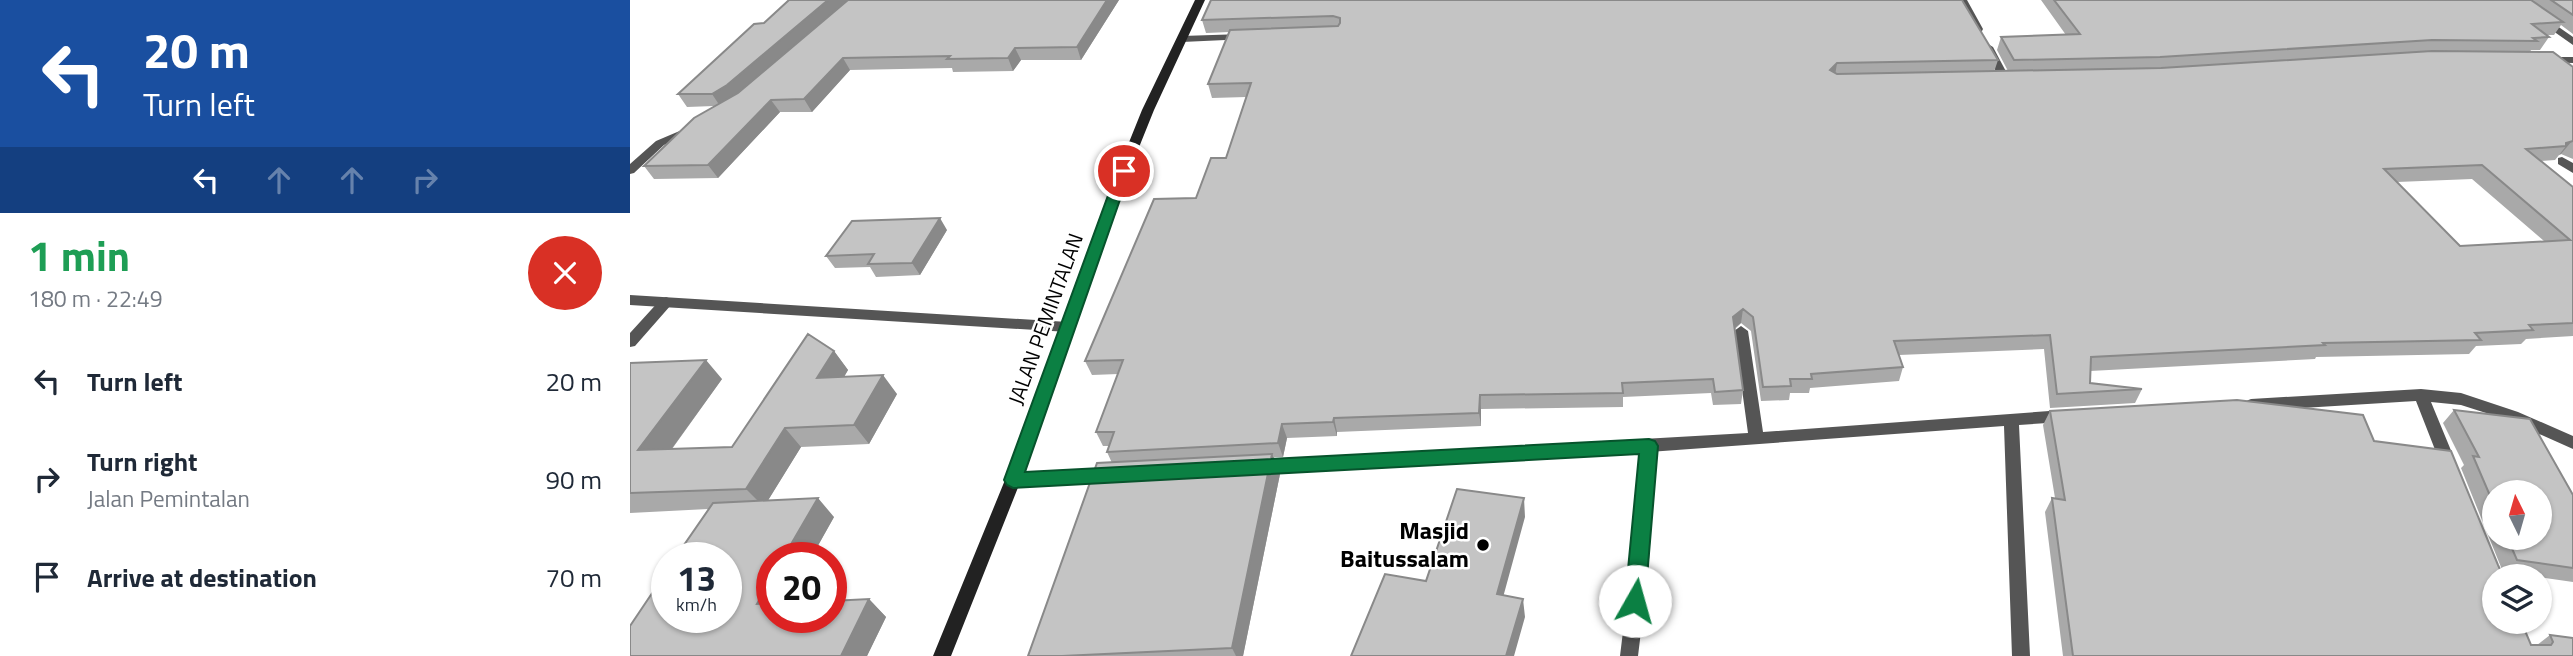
<!DOCTYPE html>
<html lang="en">
<head>
<meta charset="utf-8">
<style>
  :root { --surface:#fff; --page:#f6f6f7; --text:#1f2937; --muted:#747a83 }
  body { margin:0; font-family:"Titillium Web",sans-serif; background:var(--page); color:var(--text); height:100vh; display:flex; flex-direction:column; font-size:26px; white-space:nowrap }
  * { box-sizing:border-box; margin:0 }
  p { font-size:23px; color:var(--muted) }
  .icon { flex:none; width:38px; height:38px; fill:none; stroke:currentColor; stroke-width:2; stroke-linecap:round; stroke-linejoin:round }
  .map { position:relative; flex:1; overflow:hidden }
  .panel { display:flex; flex-direction:column; background:var(--surface); width:630px }
  .panel>* { flex:none }
  .banner { background:#1a4fa0; color:#fff; overflow:hidden }
  .needle { width:46px; rotate:355deg }
  .fabs { position:absolute; left:1852px; top:480px; display:grid; gap:14px }
  .fabs a { display:grid; place-items:center; width:70px; height:70px; border-radius:50%; background:var(--surface); box-shadow:0 2px 5px #0004; font-size:35px }
  .speed { position:absolute; left:21px; top:542px; display:flex; gap:14px; font-size:35px; font-weight:700; text-align:center }
  .speed>* { display:grid; place-content:center; width:91px; height:91px; border-radius:50%; background:var(--surface); box-shadow:0 2px 5px #0004; line-height:1 }
  .speed small { font-size:18px; font-weight:400 }
  .speed .limit { border:10px solid #d22; background:#fff; color:#111 }
  .pin { position:absolute; display:grid; place-items:center; width:60px; height:60px; color:#fff; margin:-30px; border:4px solid #fff; border-radius:50%; box-shadow:0 2px 7px #0007 }
  .me { position:absolute; width:77px; margin:-38px; rotate:7deg; stroke-linejoin:round; filter:drop-shadow(0 0 5px #0008) }
  .turn { display:flex; align-items:center; gap:24px; height:147px; padding:0 28px; font-size:32px }
  .turn .icon { width:91px; height:91px; stroke-width:2.5 }
  .turn b { display:block; font-size:49px; line-height:60px }
  .lanes { display:flex; align-items:center; height:66px; padding:0 28px; background:#0003; justify-content:center; gap:35px; direction:ltr }
  .lanes .off { opacity:.35 }
  .round { display:grid; place-items:center; flex:none; width:74px; height:74px; border-radius:37px; background:var(--page) }
  .summary { display:flex; align-items:center; justify-content:space-between; height:119px; padding:0 28px }
  h1 { font-size:42px; font-weight:700; line-height:52px; color:#1e9e55 }
  ul { padding:0; list-style:none }
  li { display:flex; align-items:center; gap:21px; height:98px; padding:0 28px }
  li div { flex:1 }
  li b { display:block; font-size:26px }
  li em { font-style:normal }
  main { display:flex; flex:1; min-height:0 }
  .map>svg:first-child { display:block }
</style>
</head>
<body>
<main>
<section class="panel">
<div class="banner">
<div class="turn"><svg class="icon" aria-label="left" viewBox="0 0 24 24"><path d="M17 20v-9H6M10 6l-5 5 5 5"/></svg><div><b>20 m</b>Turn left</div></div>
<div class="lanes"><svg class="icon" aria-label="left" viewBox="0 0 24 24"><path d="M17 20v-9H6M10 6l-5 5 5 5"/></svg><svg class="icon off" aria-label="ahead" viewBox="0 0 24 24"><path d="M12 20V5M6 11l6-6 6 6"/></svg><svg class="icon off" aria-label="ahead" viewBox="0 0 24 24"><path d="M12 20V5M6 11l6-6 6 6"/></svg><svg class="icon off" aria-label="right" viewBox="0 0 24 24"><path d="M7 20v-9h11M14 6l5 5-5 5"/></svg></div>
</div>
<div class="summary"><div><h1>1 min</h1><p>180 m · 22:49</p></div><a class="round" style="background:#d93025;color:#fff"><svg class="icon" aria-label="close" viewBox="0 0 24 24"><path d="M6 6l12 12M18 6L6 18"/></svg></a></div>
<ul>
<li><svg class="icon" aria-label="left" viewBox="0 0 24 24"><path d="M17 20v-9H6M10 6l-5 5 5 5"/></svg><div><b>Turn left</b></div><em>20 m</em></li>
<li><svg class="icon" aria-label="right" viewBox="0 0 24 24"><path d="M7 20v-9h11M14 6l5 5-5 5"/></svg><div><b>Turn right</b><p>Jalan Pemintalan</p></div><em>90 m</em></li>
<li><svg class="icon" aria-label="arrive" viewBox="0 0 24 24"><path d="M6 21V4h12l-3 4 3 4H6"/></svg><div><b>Arrive at destination</b></div><em>70 m</em></li>
</ul>
</section>
<div class="map">
<svg width="1943" height="656" viewBox="0 0 1943 656">
  <rect width="100%" height="100%" fill="#fff"/>
  <g fill="none" stroke-linecap="round" stroke-linejoin="round">
    <path fill="#555" fill-rule="evenodd" d="M1932,157L1943,163V173L1928,164V158Z
      M36,297L41,299L43,302L41,305L5,346L0,347V333L31,299Z
      M1019,440L1025,442L1027,446L1018,574L1008,656H990L1000,574L1011,446L1013,442Z"/>
    <path fill="#555" fill-rule="evenodd" d="M1327,0H1337L1353,29L1352,31H1344Z
      M1879,0H1890L1943,37V45Z
      M613,34L618,37L617,39L552,42L547,39L552,36Z
      M1358,44L1363,47L1380,79L1379,81H1371L1370,79L1353,47Z
      M1916,57H1943V63L1912,62L1911,60Z
      M59,127L63,128V132L34,145L4,173L0,174V164L26,141Z
      M0,295L438,322L445,327L438,332L0,305Z
      M1111,326L1118,331L1133,432L1433,410L1438,412L1441,416L1438,420L1433,422L1389,425L1400,656H1382L1374,426L1019,452L629,473L623,471L621,467L623,463L629,461L1118,433L1104,331Z
      M1791,389L1831,393L1888,412L1943,436V449L1878,420L1831,405L1801,402L1827,465L1825,469L1819,471L1813,469L1811,465L1786,401L1621,411L1616,409L1613,405L1616,401L1621,399Z
      M480,469L486,470L488,475L486,480L480,481L383,486L377,485L375,480L377,475L383,474Z"/>
    <path fill="#222" fill-rule="evenodd" d="M565,0H575L524,110L491,192L391,480L321,656H303L375,480L479,192L512,110Z"/>
  </g>
  <path fill="#a9a9a9" fill-rule="evenodd" d="M489,0L451,60H391L383,71L323,72L322,68L220,70L182,112H150L88,178L24,179L14,166L84,106L57,107L48,94L134,23Z
    M581,0L1368,60L1364,72L1378,71L1367,50L1371,37L1436,35L1411,0H1943V34L1931,25L1924,35H1917L1919,37L1910,50H1901L1900,52L1943,67V159L1931,154L1929,155L1925,160L1911,161L1943,187V336L1896,339L1891,344L1846,346L1839,354L1686,357L1685,359L1460,371V383L1512,389L1505,403L1420,408L1414,349L1269,355L1273,367L1269,381L1180,388L1179,393H1160L1159,400L1131,401L1121,331L1111,323L1105,329L1113,390L1111,404L1083,405L1081,393L993,397V407L851,409V426L707,432V436L657,438L653,457H644L650,474L613,656H398L482,463L477,452L479,446H473L466,432L488,374L462,375L455,361L566,198L596,158L616,97L582,98L578,84L599,32L576,33L572,20ZM1842,179L1914,241L1830,246L1767,182Z
    M317,230L290,275L246,277L240,267L205,268L196,256Z
    M204,351L218,370L214,377L267,394L239,444L171,447L138,500L204,517L181,558H142V618L239,599L256,617L237,656H0L78,509L0,513V363L92,379L42,449L102,447Z
    M1824,410L1943,495V582L1909,577V576H1899L1873,572L1831,468L1834,465L1813,423ZM1864,492L1909,537H1864Z
    M1420,411L1744,441L1864,576L1901,645H1907L1920,635L1943,656H1433L1415,512L1422,498H1425L1413,425Z"/>
  <path fill="#898989" d="M198,0H219L105,98L90,106L82,94Z
    M477,0H489L451,60L447,47Z
    M385,48L391,60L383,71L378,58Z
    M213,58L220,70L182,112L174,99Z
    M1207,63L1205,76L1200,70Z
    M141,100L150,112L88,178L78,165Z
    M1942,141L1931,154L1929,155L1936,146V143Z
    M310,218L317,230L290,275L282,263Z
    M1113,309L1111,323L1101,331L1103,317Z
    M204,351L218,370L202,397L187,378Z
    M76,360L92,379L27,469L8,450Z
    M253,375L267,394L239,444L224,425Z
    M850,395L851,409V426L849,413Z
    M704,418L707,432V436L703,422Z
    M652,424L657,438L653,457L648,443Z
    M155,428L171,447L134,507L116,489Z
    M642,454L650,474L613,656H606L602,648Z
    M188,498L204,517L181,558H153Z
    M894,498L895,517L869,612L867,594Z
    M142,578V617L127,604Z
    M239,599L256,617L237,656H211Z
    M893,599L895,617L884,656H876Z"/>
  <path fill="#c4c4c4" stroke="#898989" stroke-width="2" fill-rule="evenodd" d="M159,0H198L97,85L82,94H48L124,24L134,23Z
    M218,0H477L447,47L385,48L378,58L317,59L320,56L213,58L174,99L141,100L78,165L14,166L64,118L108,93Z
    M581,0H1332L1368,60L1207,63L1200,70L1207,74L1531,68L1802,51L1923,52L1943,67V141L1936,143V146L1896,149L1943,187V323L1899,325L1903,330L1845,333L1851,340L1693,343L1695,345L1461,357L1460,383L1512,389L1427,394L1420,335L1264,341L1273,367L1181,374L1182,379H1160L1161,386L1133,387L1123,317L1113,309L1103,317L1113,390L1085,392L1083,379L992,383L993,393L850,395L849,413L704,418L703,422L652,424L648,443L477,452L484,432H466L493,360L455,361L524,199L566,198L581,158H596L621,83L578,84L600,30L708,26L710,23V18L703,16L572,20ZM1852,165L1940,240L1830,246L1754,169Z
    M1424,0H1901L1933,22L1902,24L1919,37L1903,38L1907,41L1802,40L1530,57L1384,60L1371,37L1450,34Z
    M1921,0H1943V15Z
    M310,218L282,263L238,264L244,254L196,256L222,221Z
    M178,334L204,351L187,378L253,375L224,425L155,428L116,489L0,493V363L76,360L8,450L102,447Z
    M1607,400L1733,415L1744,441L1821,451L1868,565L1873,576H1864V621H1891L1901,645H1921L1923,642L1920,635L1943,638V656H1443L1422,498L1435,500L1420,411Z
    M1824,410L1900,419L1943,495V568L1887,560L1877,537H1909V492H1864V505L1843,456L1849,457Z
    M642,454L602,648L432,656H398L467,463Z
    M827,489L894,498L867,594L893,599L876,656H721L755,574L796,581Z
    M188,498L153,558H142V578L127,604L142,603V618H201V601L239,599L211,656H0V626L37,571V618H96V558H45L83,503Z"/>
  <path fill="#0b8043" stroke="#07532c" stroke-width="2" d="M494,167L500,171L395,472L1019,439L1025,441L1028,446L1015,601L1012,607L1005,610L998,607L995,601L1009,454L383,488L377,485L374,480L487,171Z"/>
  <circle fill="#000" stroke="#fff" stroke-width="2.5" cx="853" cy="545" r="7"/>
  <g text-anchor="middle" stroke-width="5" stroke-linejoin="round" paint-order="stroke">
    <g font-size="21" fill="#000" stroke="#fff">
      <text transform="translate(416 319) rotate(-70)" y="7">JALAN PEMINTALAN</text>
    </g>
    <g font-size="24" font-weight="bold" fill="#000" stroke="#fff" text-anchor="end">
      <text x="839" y="539">Masjid<tspan x="839" dy="28">Baitussalam</tspan></text>
    </g>
  </g>
</svg>
<div class="fabs">
<a><svg class="needle" viewBox="-14 -14 28 28"><path d="M0-13l5 13h-10z" fill="#e53935"/><path d="M0 13l5-13h-10z" fill="#747a83"/></svg></a>
<a><svg class="icon" aria-label="layers" viewBox="0 0 24 24"><path d="M12 4l9 5-9 5-9-5zM3 14l9 5 9-5"/></svg></a>
</div>
<div class="speed"><div>13<small>km/h</small></div><div class="limit">20</div></div>
<div class="pin" style="left:494px;top:171px;background:#d93025"><svg class="icon" aria-label="arrive" viewBox="0 0 24 24"><path d="M6 21V4h12l-3 4 3 4H6"/></svg></div>
<svg class="me" style="left:1005px;top:601px" viewBox="-20 -20 40 40"><circle r="19" fill="#fff"/><path d="M0-13L10 11 0 6-10 11z" fill="#0b8043"/></svg>
</div>
</main>
</body>
</html>
